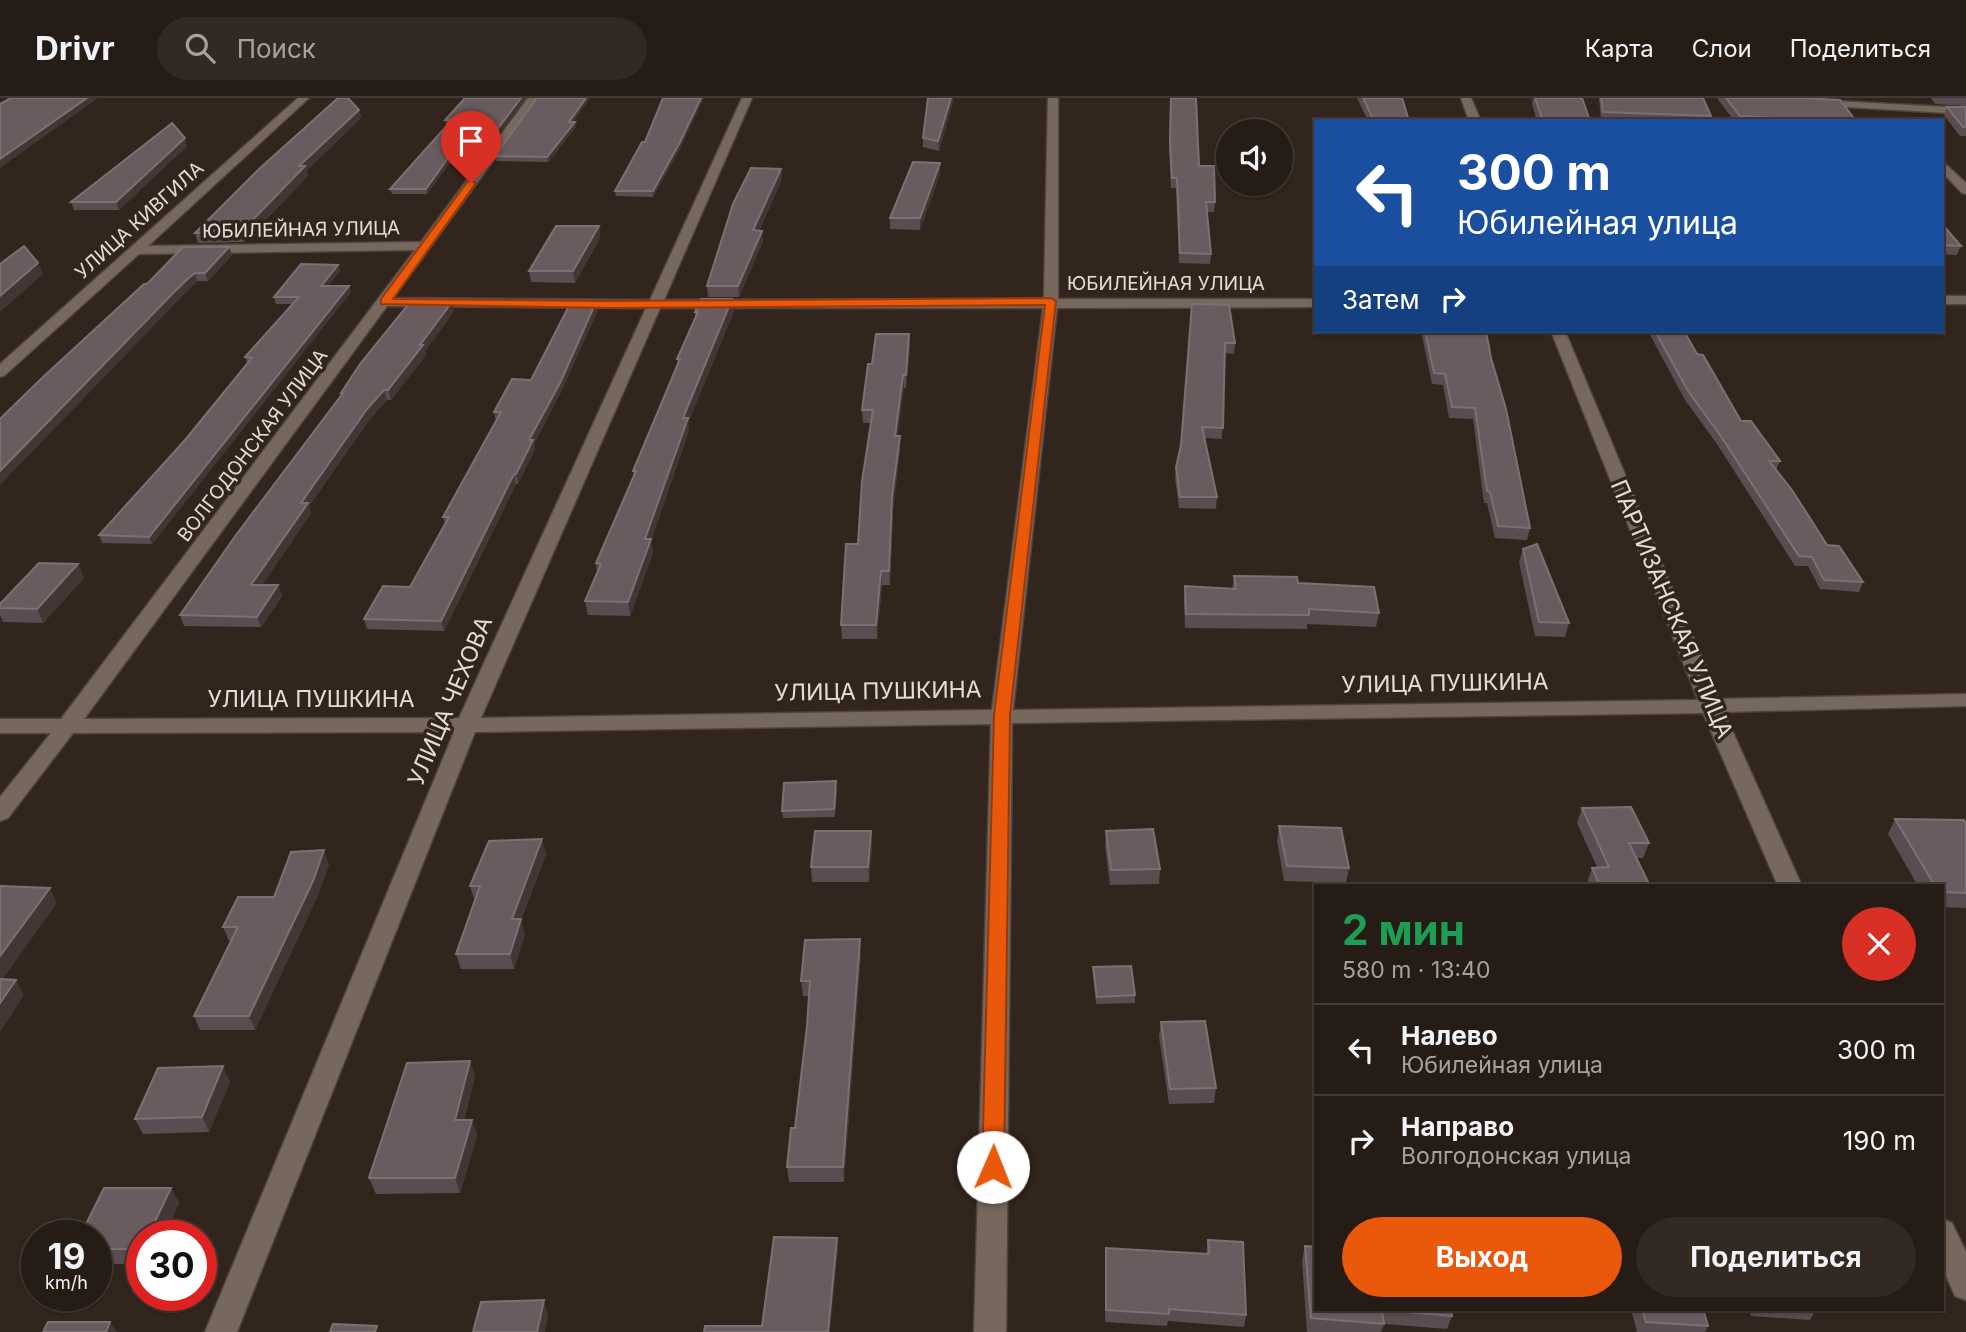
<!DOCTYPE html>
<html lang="ru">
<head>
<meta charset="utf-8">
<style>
  :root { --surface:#261c16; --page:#322923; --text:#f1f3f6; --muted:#a4a1a1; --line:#423a35; --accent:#ea580c }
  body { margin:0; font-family:Inter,sans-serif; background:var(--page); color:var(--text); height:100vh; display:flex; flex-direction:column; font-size:26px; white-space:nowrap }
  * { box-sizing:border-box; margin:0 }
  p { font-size:23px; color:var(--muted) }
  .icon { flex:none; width:38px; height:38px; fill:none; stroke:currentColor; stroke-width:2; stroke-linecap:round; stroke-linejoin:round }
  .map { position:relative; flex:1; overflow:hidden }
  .drawer { position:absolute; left:1314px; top:786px; width:630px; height:427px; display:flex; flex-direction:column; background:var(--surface); border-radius:0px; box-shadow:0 2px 5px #0004,0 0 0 2px var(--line) }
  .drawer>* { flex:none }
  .guide { position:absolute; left:1314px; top:21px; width:630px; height:214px; border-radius:0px; box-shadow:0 2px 5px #0004,0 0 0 2px var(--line); background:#1a4fa0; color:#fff; overflow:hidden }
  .controls { position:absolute; left:1216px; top:21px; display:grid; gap:14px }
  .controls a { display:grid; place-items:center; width:77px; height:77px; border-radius:50%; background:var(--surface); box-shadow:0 2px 5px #0004,0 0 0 2px var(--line); font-size:35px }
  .speed { position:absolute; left:21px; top:1122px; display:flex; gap:14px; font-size:35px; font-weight:700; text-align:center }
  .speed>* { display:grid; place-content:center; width:91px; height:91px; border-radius:50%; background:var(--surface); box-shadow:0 2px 5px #0004,0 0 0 2px var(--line); line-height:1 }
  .speed small { font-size:18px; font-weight:400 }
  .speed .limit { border:10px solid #d22; background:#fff; color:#111 }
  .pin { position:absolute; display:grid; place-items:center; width:60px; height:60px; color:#fff; margin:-72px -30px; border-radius:50% 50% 50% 0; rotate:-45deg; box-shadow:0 0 7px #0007 }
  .pin .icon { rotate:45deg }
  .me { position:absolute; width:77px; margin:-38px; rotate:1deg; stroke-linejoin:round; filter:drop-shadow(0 0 5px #0008) }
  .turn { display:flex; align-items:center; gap:24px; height:147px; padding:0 28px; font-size:32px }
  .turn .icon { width:91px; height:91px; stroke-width:2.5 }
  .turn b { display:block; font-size:49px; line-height:60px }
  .then { display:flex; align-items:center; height:66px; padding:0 28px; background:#0003; gap:14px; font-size:26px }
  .round { display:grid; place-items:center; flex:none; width:74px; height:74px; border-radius:37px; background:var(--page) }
  .headline { display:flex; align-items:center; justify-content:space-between; height:119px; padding:0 28px }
  h1 { font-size:42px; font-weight:700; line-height:52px; color:#1e9e55 }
  .primary-button { display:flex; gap:14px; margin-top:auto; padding:14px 28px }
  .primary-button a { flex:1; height:80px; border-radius:42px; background:var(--accent); color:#fff; font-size:28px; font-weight:700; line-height:80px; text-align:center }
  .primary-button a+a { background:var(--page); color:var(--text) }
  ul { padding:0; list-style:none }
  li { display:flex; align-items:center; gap:21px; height:91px; padding:0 28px; border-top:2px solid var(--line) }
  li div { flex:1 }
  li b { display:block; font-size:26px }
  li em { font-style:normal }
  header { display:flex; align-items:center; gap:42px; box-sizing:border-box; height:98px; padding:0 35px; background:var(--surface); border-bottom:2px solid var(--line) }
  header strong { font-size:33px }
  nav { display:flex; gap:38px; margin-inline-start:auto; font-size:24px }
  .search { width:490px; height:63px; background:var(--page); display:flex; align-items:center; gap:18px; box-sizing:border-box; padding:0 24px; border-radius:38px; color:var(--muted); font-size:26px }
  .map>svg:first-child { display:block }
</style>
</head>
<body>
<header>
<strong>Drivr</strong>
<div class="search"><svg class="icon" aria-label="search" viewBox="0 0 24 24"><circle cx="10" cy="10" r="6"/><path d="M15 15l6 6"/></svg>Поиск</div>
<nav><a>Карта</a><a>Слои</a><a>Поделиться</a></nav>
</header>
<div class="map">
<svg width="1966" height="1234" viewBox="0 0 1966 1234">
  <rect width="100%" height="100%" fill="#32251d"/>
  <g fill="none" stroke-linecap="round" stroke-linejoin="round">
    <g stroke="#4f443d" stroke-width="3">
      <path id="minor" d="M298,0H309L148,148L421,144L528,0H539L393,200L650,202L742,0H752L664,202L1044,201L1048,0H1058V201H1316V209L1057,210L1013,612L1698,602L1551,233H1565L1719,601L1966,596V608L1724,614L1802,788H1778L1703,615L1012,625L1006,1234H974L991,626L475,634L237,1234H205L454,634L73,635L8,720L0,723V699L51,635H0V621H61L415,152L139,156L5,277L0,279V266ZM387,208L646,210L459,620L84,621ZM660,210H1043L992,612L481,620Z
        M1461,0H1471L1481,23H1469Z
        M1816,2L1966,10V16L1812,7V3Z
        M1942,63L1966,85V96L1962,95L1942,74Z
        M1942,198H1966V206H1942Z
        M1942,1121L1952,1125L1966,1154V1202L1955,1198L1942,1169Z"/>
    </g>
    <use href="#minor" fill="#77685e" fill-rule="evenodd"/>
  </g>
  <path fill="#5b4c51" d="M465,0H526L478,63H451L427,96H392L390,91L446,27L445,22Z
    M537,0H590L573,24L576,29L548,64L496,63L495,58Z
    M954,0L939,53L923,49V40Z
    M1170,0L1215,104L1214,114H1207L1211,156L1210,166L1179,165L1176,90H1171L1169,52Z
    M1357,0H1402L1409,23H1368Z
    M1533,0H1582L1590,23H1537L1532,6Z
    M1599,0H1703L1711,18L1710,23H1643L1601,21Z
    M1717,0H1801L1856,23H1734Z
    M1931,0H1966V8L1935,6Z
    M1947,9H1966V38H1960L1944,17Z
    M359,12L361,20L306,73L308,78L244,144L198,145L195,135Z
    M187,48L119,112H74L71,104Z
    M681,49L653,99L616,98L615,93Z
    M940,65V76L920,132L890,131V120Z
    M781,71L782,81L759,133L763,143L739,199H708L707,188Z
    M1942,126L1961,148L1957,157L1942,156Z
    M599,128L600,140L575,185L531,184L529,173Z
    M232,157L208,183H197L187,193L147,186Z
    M338,167L340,173L328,188L351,194L152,446L102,445L99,437L185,342L247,265L245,259L293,206H276L274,199Z
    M596,204L598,212L561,294L534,346L535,351L518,386H516L444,533L367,531L364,521L410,489L445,426L443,419L496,323L494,314L531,282Z
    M1229,207L1235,245L1234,256L1225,255L1222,341L1205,340L1217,399L1216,411L1179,410L1175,380L1176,369Z
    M454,213L425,253L426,257L391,302H387L370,321L309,408L311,415L262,487H278L282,498L261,529L184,528L180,517L341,297V295Z
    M734,213L688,325L689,333L651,443L653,455L630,518L588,517L585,503L597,474L596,465L634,379L633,373L678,266L677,261L695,220V214Z
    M1421,233H1486L1491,260L1530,430L1527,442L1495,440L1487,405H1484L1473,321L1449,320L1443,287L1432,286Z
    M1648,233H1684L1697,256L1741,323L1780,363L1776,372L1827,447L1863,484L1859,494L1820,491L1808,468H1795L1717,346L1685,302Z
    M909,236L910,248L906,290H904L897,338H900V351L893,412L890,487H882L877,541H842L841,527L858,446L871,325H863L862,312L872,266Z
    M1523,451L1569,525L1565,539L1535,538L1519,464Z
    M78,466L84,480L43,525L3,524L0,517V506Z
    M1234,478L1298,485L1379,515L1376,529L1307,526V531L1185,530L1184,502L1185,488L1232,491Z
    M837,691L835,719L783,720L782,713Z
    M1582,710L1649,745L1643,760H1637L1650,788H1588L1587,785L1592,770L1597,769L1577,725Z
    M1895,721L1966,726V810L1942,809V788H1918L1888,736Z
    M1279,728L1349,770L1346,785L1284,783L1277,743Z
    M871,733L872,748L869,784H812L811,769Z
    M1106,733L1160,771L1159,786L1110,787L1105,748Z
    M546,756L521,822L525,836L514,871H461L456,856L475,803L470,788Z
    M329,766L318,797L255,932H200L194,918L231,843H229L223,829Z
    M861,856L844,1084H789L787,1069L795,1030L807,928L809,898H803L801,883Z
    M1093,869L1135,897V905L1096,906L1093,876Z
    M1161,924L1216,990L1214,1005L1169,1006L1159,939Z
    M475,978L464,1022H472L477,1037L460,1095L376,1096L369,1080Z
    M230,984L209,1034L143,1036L135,1021Z
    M171,1090L179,1105L164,1138H142V1166H96V1138Z
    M1208,1142L1246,1217L1244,1229L1168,1223L1167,1228L1105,1224L1106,1150L1206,1156Z
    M1305,1148L1451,1211L1452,1218L1447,1231L1384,1226L1381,1234H1307L1302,1162Z
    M1631,1211H1703L1708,1228L1705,1234H1637Z
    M1749,1211H1816L1810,1222L1751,1218Z"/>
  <path fill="#453636" d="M87,0H98L0,70V61Z
    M521,0H526L478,63L477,58Z
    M586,0H590L569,29V24Z
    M701,0H704L681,49L653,99V93Z
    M951,0H954L939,53L938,43Z
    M359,12L361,20L306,73L308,78L244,144L241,134L299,68Z
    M575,24L576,29L548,64L547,59Z
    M185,40L187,48L119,112L116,104Z
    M450,57L451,63L427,96L426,91Z
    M940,65V76L920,132V120Z
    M781,71L782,81L754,143L753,132Z
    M599,128L600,140L575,185L573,173Z
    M762,133L763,143L739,199L738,188Z
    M229,149L232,157L208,183L205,175Z
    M38,165L43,176L0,214V198Z
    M338,167L340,173L323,194L321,188Z
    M195,175L197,183L0,387V373Z
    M349,188L351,194L152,446L149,439Z
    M732,201L734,213L688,325L689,333L651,443L653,455L630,518L628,504L645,441L683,320Z
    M452,204L454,213L425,253L426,257L391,302L388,292Z
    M596,204L598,212L561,294L534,346L535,351L518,386L516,376L529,342Z
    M909,236L910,248L906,290V277Z
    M903,277L904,290L896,351L895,338Z
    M384,292L387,302L370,321L309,408L311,415L255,498L251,487L301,405L367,311Z
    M900,338V351L893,412L890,487L889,473L892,399Z
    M514,376L516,386L444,533L441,523Z
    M78,466L84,480L43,525L37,511Z
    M881,473L882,487L877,541L876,527Z
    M278,487L282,498L261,529L257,519Z
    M871,733L872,748L869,784L868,769Z
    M542,741L546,756L521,822L525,836L514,871L510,856L512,821Z
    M324,752L329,766L318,797L255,932L249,918Z
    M50,790L57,805L0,885V858Z
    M860,841L861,856L844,1084L843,1069Z
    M16,882L24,897L0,934V905Z
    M470,963L475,978L460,1037L455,1022Z
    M223,968L230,984L209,1034L202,1019Z
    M472,1022L477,1037L460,1095L455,1080Z
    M171,1090L179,1105L164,1138H148Z
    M837,1140L838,1151L830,1234H828Z
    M544,1202L548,1217L545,1234H537Z
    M110,1224L117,1234H106Z"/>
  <path fill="#6a5b5f" stroke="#7d7072" stroke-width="2" d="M11,0H87L0,61V6Z
    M338,0H348L359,12L299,68H305L241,134L195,135L259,71Z
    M465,0H521L477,58L450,57L426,91H390L452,22H445Z
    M537,0H586L569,24H575L547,59L495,58Z
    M663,0H701L680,44L653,93H615L642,44H645Z
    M928,0H951L938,43L923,40Z
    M1171,0H1196L1199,68H1214L1215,104H1206L1211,156L1180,155L1177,80H1172L1170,43Z
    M1363,0H1402L1409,23H1374Z
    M1535,0H1582L1590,23H1543Z
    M1601,0H1703L1711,18L1603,14Z
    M1726,0H1801L1840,2L1856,23H1834L1740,18Z
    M1947,9H1966V29H1963Z
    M172,25L185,40L116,104H71Z
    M913,64L940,65L920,120H890Z
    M751,70L781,71L753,132L762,133L738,188H707L733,106Z
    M1942,126L1961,148L1942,147Z
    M556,128H599L573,173H529Z
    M24,148L38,165L0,198V166Z
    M183,149H229L205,175H195L184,184L0,373V321L43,279L144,186H147Z
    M301,166L338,167L321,188H349L149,439L99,437L185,342L252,260L245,259L299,199H274Z
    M701,201H732L683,320H688L645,441H651L628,504L585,503L601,466L596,465L636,373H633L680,261H677L698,214H695Z
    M411,203L452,204L420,247H423L388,292H384L367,311L301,405H308L251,487H278L257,519L180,517L236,437L343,295H341L360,266Z
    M571,204H596L560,285L529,342H533L516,376H514L441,523L364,521L383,488L410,489L449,419H443L501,314H494L512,281L531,282Z
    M1192,206L1229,207L1235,245H1225L1223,330L1202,329L1217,399H1180L1176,369L1181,347Z
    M1425,233H1486L1491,260L1506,311L1530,430L1498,428L1490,394L1487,393L1475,310L1452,309L1445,276L1434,275Z
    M1655,233H1684L1697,256L1703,257L1741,323H1751L1780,363H1769L1792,392L1827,447L1839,448L1863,484L1824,482L1812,459L1799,458L1720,337L1688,293Z
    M876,236H909L906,277H903L895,338H900L892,399L889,473H881L876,527H841L846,446H858L862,383L873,312H862L868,266H872Z
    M1537,446L1569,525L1539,524L1523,451Z
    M39,465L78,466L37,511L0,510V506Z
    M1234,478L1297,479L1298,485L1374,489L1379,515L1309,511V517L1186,516L1185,488L1236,491Z
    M836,683L834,711L782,713L784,685Z
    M1631,709L1649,745H1629L1650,788H1600L1592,770L1609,769L1582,710Z
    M1895,721L1964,722L1966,726V795L1942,794V788H1935Z
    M1279,728L1341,730L1349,770L1287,768Z
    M1153,731L1160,771L1111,772L1106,733Z
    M815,733H871L868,769H811Z
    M542,741L512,821H521L510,856H456L480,788H470L489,743Z
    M324,752L313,783L249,918H194L238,829H223L238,799H274L291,754Z
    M0,788L50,790L0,858Z
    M860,841L843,1069H787L791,1030H795L807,928L810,883H801L805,842Z
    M1131,868L1135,897L1097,899L1093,869Z
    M0,881L16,882L0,905Z
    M1205,923L1216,990L1170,991L1161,924Z
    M470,963L455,1022H472L455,1080H369L407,965Z
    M223,968L202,1019L135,1021L158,970Z
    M104,1090H171L148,1138H142V1151H96V1138H80Z
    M774,1139L837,1140L828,1234H704L705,1228H762Z
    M1208,1142L1243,1144L1246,1217L1169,1211V1216L1106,1212V1150L1209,1156Z
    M1305,1148L1316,1149V1211H1451L1452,1218L1382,1212L1384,1226L1311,1220Z
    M544,1202L537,1234H473L481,1204Z
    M1642,1211H1703L1708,1228L1646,1224Z
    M48,1224H110L106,1234H43Z
    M333,1226L377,1228L375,1234H330Z"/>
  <path fill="#ea580c" stroke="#983908" stroke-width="2" d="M471,82L476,85L393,201L606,203L1051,200L1056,203L1010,617L1004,1069L1001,1076L993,1078L985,1076L982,1069L994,617L1045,207L606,210L381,206V201L468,83Z"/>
  <g text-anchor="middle" stroke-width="7" stroke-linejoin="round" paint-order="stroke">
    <g font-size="19" fill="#e5dcd7" stroke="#32251d">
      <text transform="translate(139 122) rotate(-42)" y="7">УЛИЦА КИВГИЛА</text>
      <text transform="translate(301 131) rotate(-1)" y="7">ЮБИЛЕЙНАЯ УЛИЦА</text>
      <text x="1166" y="192">ЮБИЛЕЙНАЯ УЛИЦА</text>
      <text transform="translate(252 347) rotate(-53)" y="7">ВОЛГОДОНСКАЯ УЛИЦА</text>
    </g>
    <g font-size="23" fill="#e5dcd7" stroke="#32251d">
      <text transform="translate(1672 511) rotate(67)" y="8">ПАРТИЗАНСКАЯ УЛИЦА</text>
      <text transform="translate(1445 585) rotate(-1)" y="8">УЛИЦА ПУШКИНА</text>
      <text transform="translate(878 593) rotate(-1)" y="8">УЛИЦА ПУШКИНА</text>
      <text x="311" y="609">УЛИЦА ПУШКИНА</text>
      <text transform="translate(450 603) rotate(-67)" y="8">УЛИЦА ЧЕХОВА</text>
    </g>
  </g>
</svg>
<div class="controls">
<a><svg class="icon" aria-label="sound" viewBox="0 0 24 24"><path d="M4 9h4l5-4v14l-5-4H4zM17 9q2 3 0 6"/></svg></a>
</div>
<div class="speed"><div>19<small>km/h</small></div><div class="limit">30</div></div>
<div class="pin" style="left:471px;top:85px;background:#d93025"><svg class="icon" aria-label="arrive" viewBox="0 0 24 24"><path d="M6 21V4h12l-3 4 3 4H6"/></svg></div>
<svg class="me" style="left:993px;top:1069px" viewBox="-20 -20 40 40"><circle r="19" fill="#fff"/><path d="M0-13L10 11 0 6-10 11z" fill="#ea580c"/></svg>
<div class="guide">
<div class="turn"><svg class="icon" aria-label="left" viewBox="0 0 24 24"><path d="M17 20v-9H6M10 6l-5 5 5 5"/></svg><div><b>300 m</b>Юбилейная улица</div></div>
<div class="then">Затем<svg class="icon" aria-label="right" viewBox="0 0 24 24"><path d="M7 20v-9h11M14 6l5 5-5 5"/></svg></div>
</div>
<section class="drawer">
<div class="headline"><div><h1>2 мин</h1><p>580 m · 13:40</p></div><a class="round" style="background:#d93025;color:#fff"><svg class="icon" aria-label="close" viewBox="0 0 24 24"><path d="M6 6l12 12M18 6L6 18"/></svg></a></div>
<ul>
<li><svg class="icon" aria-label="left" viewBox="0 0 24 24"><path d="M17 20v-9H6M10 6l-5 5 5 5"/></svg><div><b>Налево</b><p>Юбилейная улица</p></div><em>300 m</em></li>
<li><svg class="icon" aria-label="right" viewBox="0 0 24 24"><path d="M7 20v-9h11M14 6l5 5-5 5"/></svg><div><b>Направо</b><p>Волгодонская улица</p></div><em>190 m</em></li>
</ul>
<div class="primary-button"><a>Выход</a><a>Поделиться</a></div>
</section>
</div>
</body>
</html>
